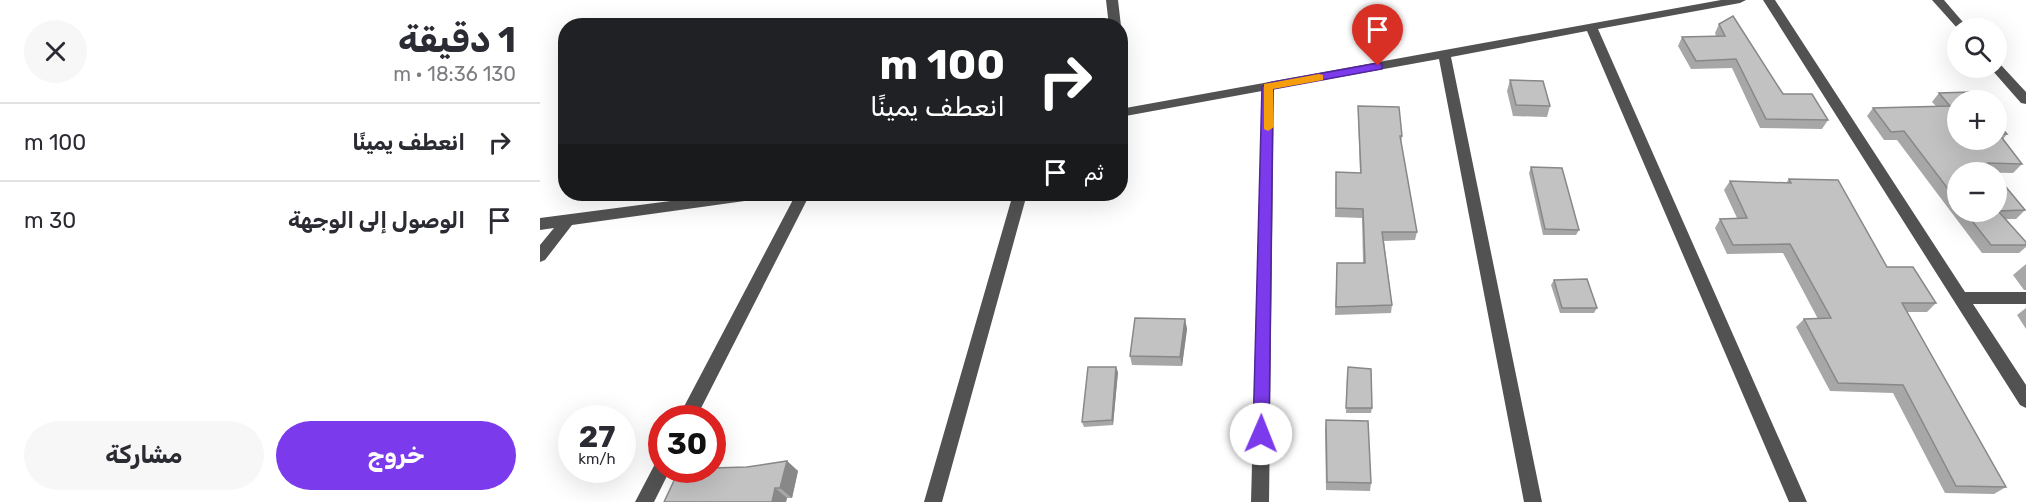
<!DOCTYPE html>
<html lang="ar">
<head>
<meta charset="utf-8">
<style>
  :root { --surface:#fff; --page:#f7f7f7; --text:#2b2b33; --muted:#7c7c81; --line:#e1e1e2; --accent:#7c3aed }
  body { margin:0; font-family:Rubik,"Noto Sans Arabic",sans-serif; background:var(--page); color:var(--text); direction:rtl; height:100vh; display:flex; flex-direction:column; font-size:22px; white-space:nowrap }
  * { box-sizing:border-box; margin:0 }
  p { font-size:20px; color:var(--muted) }
  .icon { flex:none; width:33px; height:33px; fill:none; stroke:currentColor; stroke-width:2; stroke-linecap:round; stroke-linejoin:round }
  .map { position:relative; flex:1; overflow:hidden; direction:ltr }
  .drawer { display:flex; flex-direction:column; background:var(--surface); width:540px }
  .drawer>* { flex:none }
  .banner { position:absolute; left:18px; top:18px; width:570px; height:183px; border-radius:24px; box-shadow:0 6px 24px #0002; direction:rtl; background:#202124; color:#fff; overflow:hidden }
  .buttons { position:absolute; left:1407px; top:18px; display:grid; gap:12px }
  .buttons a { display:grid; place-items:center; width:60px; height:60px; border-radius:50%; background:var(--surface); box-shadow:0 6px 24px #0002; font-size:30px }
  .speed { position:absolute; left:18px; top:405px; display:flex; gap:12px; font-size:30px; font-weight:700; text-align:center }
  .speed>* { display:grid; place-content:center; width:78px; height:78px; border-radius:50%; background:var(--surface); box-shadow:0 6px 24px #0002; line-height:1 }
  .speed small { font-size:15px; font-weight:400 }
  .speed .limit { border:9px solid #d22; background:#fff; color:#111 }
  .pin { position:absolute; display:grid; place-items:center; width:51px; height:51px; color:#fff; margin:-62px -26px; border-radius:50% 50% 50% 0; rotate:-45deg; box-shadow:0 0 6px #0007 }
  .pin .icon { rotate:45deg }
  .me { position:absolute; width:66px; margin:-33px; rotate:1deg; stroke-linejoin:round; filter:drop-shadow(0 0 4px #0008) }
  .turn { display:flex; align-items:center; gap:21px; height:126px; padding:0 24px; font-size:27px }
  .turn .icon { width:78px; height:78px; stroke-width:2.5 }
  .turn b { display:block; font-size:42px; line-height:51px }
  .then { display:flex; align-items:center; height:57px; padding:0 24px; background:#0003; gap:12px; font-size:22px }
  .round { display:grid; place-items:center; flex:none; width:63px; height:63px; border-radius:32px; background:var(--page) }
  .headline { display:flex; align-items:center; justify-content:space-between; height:102px; padding:0 24px }
  h1 { font-size:36px; font-weight:700; line-height:45px }
  .button { display:flex; gap:12px; margin-top:auto; padding:12px 24px }
  .button a { flex:1; height:69px; border-radius:36px; background:var(--accent); color:#fff; font-size:24px; font-weight:700; line-height:69px; text-align:center }
  .button a+a { background:var(--page); color:var(--text) }
  ul { padding:0; list-style:none }
  li { display:flex; align-items:center; gap:18px; height:78px; padding:0 24px; border-top:2px solid var(--line) }
  li div { flex:1 }
  li b { display:block; font-size:22px }
  li em { font-style:normal }
  main { display:flex; flex:1; min-height:0 }
  .map>svg:first-child { display:block }
</style>
</head>
<body>
<main>
<div class="map">
<svg width="1486" height="502" viewBox="0 0 1486 502">
  <rect width="100%" height="100%" fill="#fff"/>
  <g fill="none" stroke-linecap="round" stroke-linejoin="round">
    <path fill="#525252" fill-rule="evenodd" d="M566,0H578L581,26H569Z
      M1181,0H1206L1200,3L1058,29L1267,502H1249L1047,31L911,57L1002,502H984L899,59L734,89L729,502H711L722,91L580,117V109Z
      M1223,0H1235L1425,292H1486V304H1433L1486,385V408L1480,405Z
      M1392,0H1404L1428,28L1418,29Z
      M1456,63L1460,64L1486,92V104L1481,103L1452,70L1450,68H1456Z
      M184,194H226L219,199L32,225L5,260L0,262V245L14,228L0,230V218Z
      M256,194H270L156,418H138Z
      M473,194H487L402,502H384Z
      M122,460V470H130L114,502H95L116,462Z"/>
  </g>
  <path fill="#a7a7a7" d="M1179,24L1243,94L1288,120L1282,129L1220,128L1192,68L1151,69L1138,46L1142,37L1176,36L1175,33Z
    M970,80L1010,106L1007,117L973,116L967,91Z
    M1399,93L1456,122L1467,134L1463,139L1482,164L1473,173L1418,172V212H1456V175L1485,210L1476,219H1466L1486,242V247L1479,253H1442L1357,140H1344L1327,116L1333,108L1396,106L1392,102Z
    M818,106L862,136L861,142L877,232L875,240L844,241L852,305L851,313L795,315L797,263H823L822,218L795,217L796,172L820,173L818,115Z
    M991,167L1039,230L1036,235H1003L989,173Z
    M1249,179L1347,267L1396,303L1387,312H1367L1466,487L1454,494L1405,493L1353,393L1290,391L1256,327L1264,319H1278L1243,253L1187,254L1175,228L1180,219L1197,218L1184,190L1190,181L1246,183Z
    M1486,264V290H1484L1473,275Z
    M1014,280L1057,308L1054,313H1020L1011,285Z
    M1486,308V329L1477,315Z
    M645,319L647,329L642,366L592,365L590,356Z
    M578,372L573,425L544,427L542,422Z
    M807,373L832,408L831,413H806Z
    M786,420L831,483L830,491L786,490L785,429Z
    M247,461L258,471L252,498H247L246,502H124L207,467Z"/>
  <path fill="#888" d="M645,319L647,329L642,366L640,357Z
    M576,367L578,372L573,425L572,420Z
    M247,461L258,471L252,498L240,488Z
    M235,488L247,498L246,502H232Z"/>
  <path fill="#c2c2c2" stroke="#888" stroke-width="1.5" d="M1193,16L1243,94H1272L1288,120L1226,119L1196,59L1156,61L1142,37L1185,36L1179,24Z
    M970,80L1003,81L1010,106L976,105Z
    M1431,92L1438,100H1418V140H1456V122L1467,134H1459L1482,164L1448,163L1455,172H1418V202L1364,131L1351,132L1333,108L1410,106L1399,93Z
    M818,106L859,107L862,136H860L877,232H842L852,305L796,307L797,263H825L823,209L796,208V172L821,173Z
    M991,167L1022,168L1039,230L1005,229Z
    M1456,175L1485,210L1458,211L1486,242V245H1451L1425,212H1456Z
    M1249,179L1298,180L1347,267H1373L1396,303H1362L1466,487L1416,486L1363,385L1298,383L1264,319L1291,318L1250,244L1193,245L1180,219L1207,218L1190,181L1251,183Z
    M1047,279L1057,308H1022L1014,280Z
    M595,318L645,319L640,357L590,356Z
    M548,367H576L572,420L542,422Z
    M808,367L831,369L832,408H806Z
    M786,420L828,421L831,483L787,482Z
    M247,461L240,488H235L232,502H124L139,470H172V468L207,467Z"/>
  <path fill="#7c3aed" stroke="#51269a" stroke-width="1.5" d="M838,63L842,64V69L733,89L729,434L727,439L721,441L715,439L713,434L722,87L728,83Z"/>
  <path fill="#f59e0b" d="M779,74L783,75V80L733,89L734,127L728,131L724,129V84Z"/>
</svg>
<div class="buttons">
<a><svg class="icon" aria-label="search" viewBox="0 0 24 24"><circle cx="10" cy="10" r="6"/><path d="M15 15l6 6"/></svg></a>
<a>+</a>
<a>−</a>
</div>
<div class="speed"><div>27<small>km/h</small></div><div class="limit">30</div></div>
<div class="pin" style="left:838px;top:66px;background:#d93025"><svg class="icon" aria-label="arrive" viewBox="0 0 24 24"><path d="M6 21V4h12l-3 4 3 4H6"/></svg></div>
<svg class="me" style="left:721px;top:434px" viewBox="-20 -20 40 40"><circle r="19" fill="#fff"/><path d="M0-13L10 11 0 6-10 11z" fill="#7c3aed"/></svg>
<div class="banner">
<div class="turn"><svg class="icon" aria-label="right" viewBox="0 0 24 24"><path d="M7 20v-9h11M14 6l5 5-5 5"/></svg><div><b>100 m</b>انعطف يمينًا</div></div>
<div class="then">ثم<svg class="icon" aria-label="arrive" viewBox="0 0 24 24"><path d="M6 21V4h12l-3 4 3 4H6"/></svg></div>
</div>
</div>
<section class="drawer">
<div class="headline"><div><h1>1 دقيقة</h1><p>130 m · 18:36</p></div><a class="round"><svg class="icon" aria-label="close" viewBox="0 0 24 24"><path d="M6 6l12 12M18 6L6 18"/></svg></a></div>
<ul>
<li><svg class="icon" aria-label="right" viewBox="0 0 24 24"><path d="M7 20v-9h11M14 6l5 5-5 5"/></svg><div><b>انعطف يمينًا</b></div><em>100 m</em></li>
<li><svg class="icon" aria-label="arrive" viewBox="0 0 24 24"><path d="M6 21V4h12l-3 4 3 4H6"/></svg><div><b>الوصول إلى الوجهة</b></div><em>30 m</em></li>
</ul>
<div class="button"><a>خروج</a><a>مشاركة</a></div>
</section>
</main>
</body>
</html>
